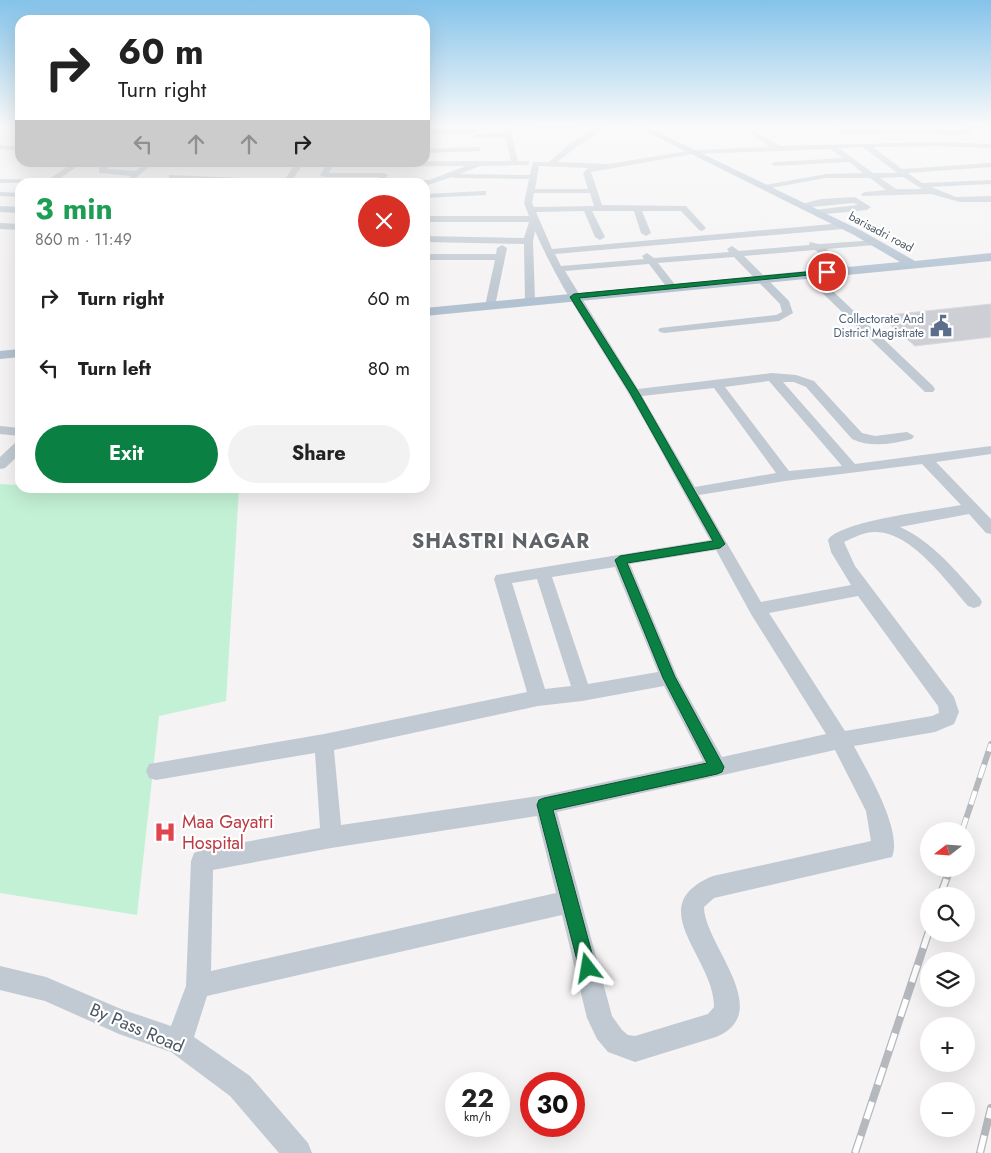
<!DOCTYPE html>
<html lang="en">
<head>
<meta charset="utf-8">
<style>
  :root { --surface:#fff; --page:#f2f2f2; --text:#222; --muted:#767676; --accent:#0b8043 }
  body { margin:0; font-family:Jost,sans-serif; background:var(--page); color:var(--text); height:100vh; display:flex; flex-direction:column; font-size:19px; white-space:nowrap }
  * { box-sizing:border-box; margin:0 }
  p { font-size:16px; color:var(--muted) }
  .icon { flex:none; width:28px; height:28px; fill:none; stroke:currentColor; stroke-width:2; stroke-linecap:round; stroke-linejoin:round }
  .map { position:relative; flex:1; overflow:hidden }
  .drawer { position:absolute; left:15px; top:178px; width:415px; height:315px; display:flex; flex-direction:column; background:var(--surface); border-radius:15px; box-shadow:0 5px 20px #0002 }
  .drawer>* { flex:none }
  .hud { position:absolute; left:15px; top:15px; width:415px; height:152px; border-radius:15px; box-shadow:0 5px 20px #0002; background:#fff; color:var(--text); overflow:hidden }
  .needle { width:32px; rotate:253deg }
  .controls { position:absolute; left:920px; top:822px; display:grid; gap:10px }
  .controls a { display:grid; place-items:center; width:55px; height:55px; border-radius:50%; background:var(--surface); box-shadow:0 5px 20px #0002; font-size:25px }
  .speed { position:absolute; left:445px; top:1072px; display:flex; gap:10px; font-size:25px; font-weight:700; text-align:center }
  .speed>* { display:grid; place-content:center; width:65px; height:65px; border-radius:50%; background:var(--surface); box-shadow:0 5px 20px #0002; line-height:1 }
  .speed small { font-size:12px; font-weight:400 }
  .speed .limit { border:8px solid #d22; background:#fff; color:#111 }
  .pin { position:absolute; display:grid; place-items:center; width:42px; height:42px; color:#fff; margin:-21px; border:2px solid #fff; border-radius:50%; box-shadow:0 1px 5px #0007 }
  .me { position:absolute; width:55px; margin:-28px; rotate:346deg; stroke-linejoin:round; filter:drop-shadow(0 0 4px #0008) }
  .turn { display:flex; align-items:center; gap:18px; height:105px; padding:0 20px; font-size:22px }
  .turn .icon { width:65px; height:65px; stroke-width:2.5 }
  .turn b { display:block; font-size:35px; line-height:42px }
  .lanes { display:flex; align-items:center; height:48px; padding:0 20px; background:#0003; justify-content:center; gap:25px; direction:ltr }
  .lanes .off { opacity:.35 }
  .round { display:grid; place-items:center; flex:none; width:52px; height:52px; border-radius:26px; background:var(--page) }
  .headline { display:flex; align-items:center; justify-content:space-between; height:85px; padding:0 20px }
  h1 { font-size:30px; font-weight:700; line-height:38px; color:#1e9e55 }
  .button { display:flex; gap:10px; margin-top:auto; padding:10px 20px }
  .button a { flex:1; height:58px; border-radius:30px; background:var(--accent); color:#fff; font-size:20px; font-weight:700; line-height:58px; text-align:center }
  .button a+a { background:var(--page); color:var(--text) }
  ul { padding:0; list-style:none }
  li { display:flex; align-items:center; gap:15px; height:70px; padding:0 20px }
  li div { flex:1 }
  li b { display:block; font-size:19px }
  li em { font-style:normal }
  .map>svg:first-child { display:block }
</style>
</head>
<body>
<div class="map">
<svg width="991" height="1153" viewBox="0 0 991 1153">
  <rect width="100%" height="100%" fill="#f5f3f3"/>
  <path fill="#c3f1d5" d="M0,484L20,485V488H239L226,701L159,716L137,915L0,893Z"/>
  <path fill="#cdcfd5" stroke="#d7d9de" d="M991,304V337L915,346L880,316Z"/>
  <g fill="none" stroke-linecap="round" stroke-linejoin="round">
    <path fill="#c1cad2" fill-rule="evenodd" d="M566,125H608L574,149L557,162L609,164L693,150L770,147L751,133L750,132L753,130L780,146L937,142L991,144V148L937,146L873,147L902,169L991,163V167L908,173L922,183L991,180V184L931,187L956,197L991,196V202H960L931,194L862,196L861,194L865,192L886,190L870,178H826L765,189L761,187L765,185L826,174L863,173L849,162L775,166L771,164L775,162L843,158L830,149L693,154L591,172L602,205L686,206L706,228L702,231L699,230L681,211H642L651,233L646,236L641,233L634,211H592L605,237L600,240L595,237L584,211L536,212L552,249L843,223L847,226L843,229L555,254L561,266L644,259L642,256L647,253L654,258L729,252L727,249L732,246L739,251L809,245L810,242L819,244L878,240V244L875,245L826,249L850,268L852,270L847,273L815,250L744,256L789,301L793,313L779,321L664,333L660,332L658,330L660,328L776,315L782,312L780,304L734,257L658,263L677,287L672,290L668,289L649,264L565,271L638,389L772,373L796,375L814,381L862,433L875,436L907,432L914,436L912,439C892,444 871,448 852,439L806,387L794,382H783L855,464L991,446V454L936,462L991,519V534L986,533L969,514L900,527C933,542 956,571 980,598L982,602L980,606L974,608L968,606C947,582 912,533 877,532C865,531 855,537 844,542L855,566L954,697L959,712L954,724L935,732L854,746C867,771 903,830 892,857L714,898L704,907C704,944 776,1012 716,1037L635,1062L608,1052L597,1039L587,1018L562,915L207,996L194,1037L250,1076L308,1143L312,1153H279L230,1096L171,1052L119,1034L45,1001L0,990V966L46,977L121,1009L171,1026L186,986L191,861L194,853L202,850L320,828L315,753L156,780L149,778L146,771L149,764L324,734L527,692L494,579L496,575L710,540C682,491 656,440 627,391C595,338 559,287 535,231L533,241L535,301L530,304L525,301L524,244L425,242V236L524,238L529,222H425V216H529L524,203L529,179L456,178L452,177L425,186V182H376L379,177H324L320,175L325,167H301L291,182H283L293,167H207L168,162L511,161L505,137L476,138L472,136L476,134L504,133L509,127ZM597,127L568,145L549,162H533L530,175L460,174L480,166L529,165V161H518L511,131ZM863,147L897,173H873L839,148ZM466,166L429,180H385L388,175L384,173H329L332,167ZM539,166L588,168L583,173L588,189H535ZM903,177L922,189H896L880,178ZM534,193H590L594,206L534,207L532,203ZM769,381L842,466L789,471L725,387ZM714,388L776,473L695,487L642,396ZM922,464L961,505C936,510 839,521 828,540L831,552L851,585L761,602L699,495L785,481ZM716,550L751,614L826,734L722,757L677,676L630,564ZM615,567L658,672L588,684L552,577ZM537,579L571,686L545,689L512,583ZM858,596L938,706L939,713L932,716L845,731L769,613ZM664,686L703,761L545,795L341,825L334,750L538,706L582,701ZM835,750L866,811L871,841L713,876C640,906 715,958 714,1007L708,1014L635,1036L628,1035L622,1030L612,1016L557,812ZM537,816L556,893L211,971L213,870L331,848Z
      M828,125H835L843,130L961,131L960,129C968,125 981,125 991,125V128L970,130L973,133L969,135L915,133L842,134Z
      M425,130L475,129L478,131L475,133L425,134Z
      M0,145L20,147V151L0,149Z
      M477,147H480V151L425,153V149Z
      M74,162H83L55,182L0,183V179L48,180Z
      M106,162H115L107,169L136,171L147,162H155L131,182L127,180L131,176L99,173V167Z
      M169,175L270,179L274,181L248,182L172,179H169Z
      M483,191H486V195L425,198V194Z
      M0,192L20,193V197L0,196Z
      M855,197L871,207L867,210L816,215L812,212L813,210L858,205L853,203L802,208L798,205L821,199Z
      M0,206L20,207V213L0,212Z
      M0,223L20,224V230L0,229Z
      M502,245L507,248L495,306L490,309L485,306L495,260H425V254H496L497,248Z
      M815,277L819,278L933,386L935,389L933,392H925L811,282V278Z
      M0,426L20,428V436L0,434Z
      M20,442V454L5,468L0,469V457L15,443Z"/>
    <path fill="#b3c2d1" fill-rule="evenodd" d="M633,125H643L862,231L915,261L991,253V261L425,316V308L900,262L854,235Z
      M20,349V357L0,359V351Z"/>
    <g stroke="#b5b8bd" stroke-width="6">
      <path id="rail-far1" d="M962,831L991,744"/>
    </g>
    <g stroke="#b5b8bd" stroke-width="8">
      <path id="rail" d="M940,896L950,869
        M855,1153L929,931
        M980,1153L991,1108"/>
    </g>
    <use href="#rail-far1" stroke="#fff" stroke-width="4.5" stroke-dasharray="14" stroke-linecap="butt"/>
    <use href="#rail" stroke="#fff" stroke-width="5.5" stroke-dasharray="18" stroke-linecap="butt"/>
  </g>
  <linearGradient id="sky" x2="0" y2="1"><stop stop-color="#85c3ea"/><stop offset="0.44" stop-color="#fafafa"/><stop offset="1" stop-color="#fafafa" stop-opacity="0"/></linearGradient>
  <rect width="991" height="286" fill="url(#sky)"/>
  <path fill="#0b8043" stroke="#07532c" d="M827,270H830V273L579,298L639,393L725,544L720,548L627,563L675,677L724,767L722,772L717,774L553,810L596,968L594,974L588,976L582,974L579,968L537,805L539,800L544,798L707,763L663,678L615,560L620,556L713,541L630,393L570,297L574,294Z"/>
  <defs>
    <g id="civic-bare" transform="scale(1.725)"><path d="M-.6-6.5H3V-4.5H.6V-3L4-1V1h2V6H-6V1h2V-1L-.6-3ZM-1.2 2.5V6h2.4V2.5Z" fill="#5c6f8a" stroke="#fff" stroke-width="2.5" paint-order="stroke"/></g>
    <g id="hospital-bare" transform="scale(1.725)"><path d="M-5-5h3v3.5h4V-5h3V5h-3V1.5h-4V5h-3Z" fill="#e0444e" stroke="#fff" stroke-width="2.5" paint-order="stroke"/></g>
  </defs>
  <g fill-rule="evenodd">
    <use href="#civic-bare" x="941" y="326"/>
    <use href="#hospital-bare" x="165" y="832"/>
  </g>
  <g text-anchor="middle" stroke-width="4.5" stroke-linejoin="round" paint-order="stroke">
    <g font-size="12" fill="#4a5661" stroke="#fff">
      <text transform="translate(881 232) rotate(28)" y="4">barisadri road</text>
    </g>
    <g font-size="12" fill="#4e5e75" stroke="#fff" text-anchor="end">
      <text x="924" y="323">Collectorate And<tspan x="924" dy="14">District Magistrate</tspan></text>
    </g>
    <g font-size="18" fill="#be3a42" stroke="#fff" text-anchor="start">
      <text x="182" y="828">Maa Gayatri<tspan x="182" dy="21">Hospital</tspan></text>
    </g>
    <g font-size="18" fill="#4a5661" stroke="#fff">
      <text transform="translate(137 1028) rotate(23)" y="6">By Pass Road</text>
    </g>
    <g font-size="20" font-weight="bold" letter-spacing="1" fill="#5f6368" stroke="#fff">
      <text x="501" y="548">SHASTRI NAGAR</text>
    </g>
  </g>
</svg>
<div class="controls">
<a><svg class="needle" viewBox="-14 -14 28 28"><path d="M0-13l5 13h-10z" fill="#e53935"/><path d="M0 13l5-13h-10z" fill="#767676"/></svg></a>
<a><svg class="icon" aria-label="search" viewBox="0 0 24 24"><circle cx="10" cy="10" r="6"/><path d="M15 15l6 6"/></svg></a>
<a><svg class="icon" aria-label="layers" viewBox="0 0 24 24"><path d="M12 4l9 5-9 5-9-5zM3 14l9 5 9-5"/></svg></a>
<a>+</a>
<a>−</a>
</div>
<div class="speed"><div>22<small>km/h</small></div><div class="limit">30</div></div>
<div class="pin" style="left:827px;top:272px;background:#d93025"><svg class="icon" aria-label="arrive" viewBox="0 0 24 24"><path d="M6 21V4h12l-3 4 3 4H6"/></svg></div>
<svg class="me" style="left:588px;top:968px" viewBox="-20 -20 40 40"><path d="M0-17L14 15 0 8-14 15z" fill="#0b8043" stroke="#fff" stroke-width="4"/></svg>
<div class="hud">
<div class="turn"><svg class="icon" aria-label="right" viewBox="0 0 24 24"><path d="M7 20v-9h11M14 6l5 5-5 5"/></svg><div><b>60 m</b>Turn right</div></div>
<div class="lanes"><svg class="icon off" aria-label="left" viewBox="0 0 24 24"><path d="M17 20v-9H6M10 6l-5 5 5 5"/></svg><svg class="icon off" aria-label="ahead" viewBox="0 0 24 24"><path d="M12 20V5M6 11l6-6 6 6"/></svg><svg class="icon off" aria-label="ahead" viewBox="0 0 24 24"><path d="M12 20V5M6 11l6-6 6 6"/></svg><svg class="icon" aria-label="right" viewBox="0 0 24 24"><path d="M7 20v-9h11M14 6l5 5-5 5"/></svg></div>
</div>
<section class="drawer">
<div class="headline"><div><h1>3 min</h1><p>860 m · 11:49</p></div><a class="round" style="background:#d93025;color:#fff"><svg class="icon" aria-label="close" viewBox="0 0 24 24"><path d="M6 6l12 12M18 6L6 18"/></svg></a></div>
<ul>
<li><svg class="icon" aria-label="right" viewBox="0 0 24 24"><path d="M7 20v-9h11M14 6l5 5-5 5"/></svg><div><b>Turn right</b></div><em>60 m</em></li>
<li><svg class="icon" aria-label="left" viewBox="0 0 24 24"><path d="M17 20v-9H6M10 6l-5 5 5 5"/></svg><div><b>Turn left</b></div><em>80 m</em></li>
</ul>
<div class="button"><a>Exit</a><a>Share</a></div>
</section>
</div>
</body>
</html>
